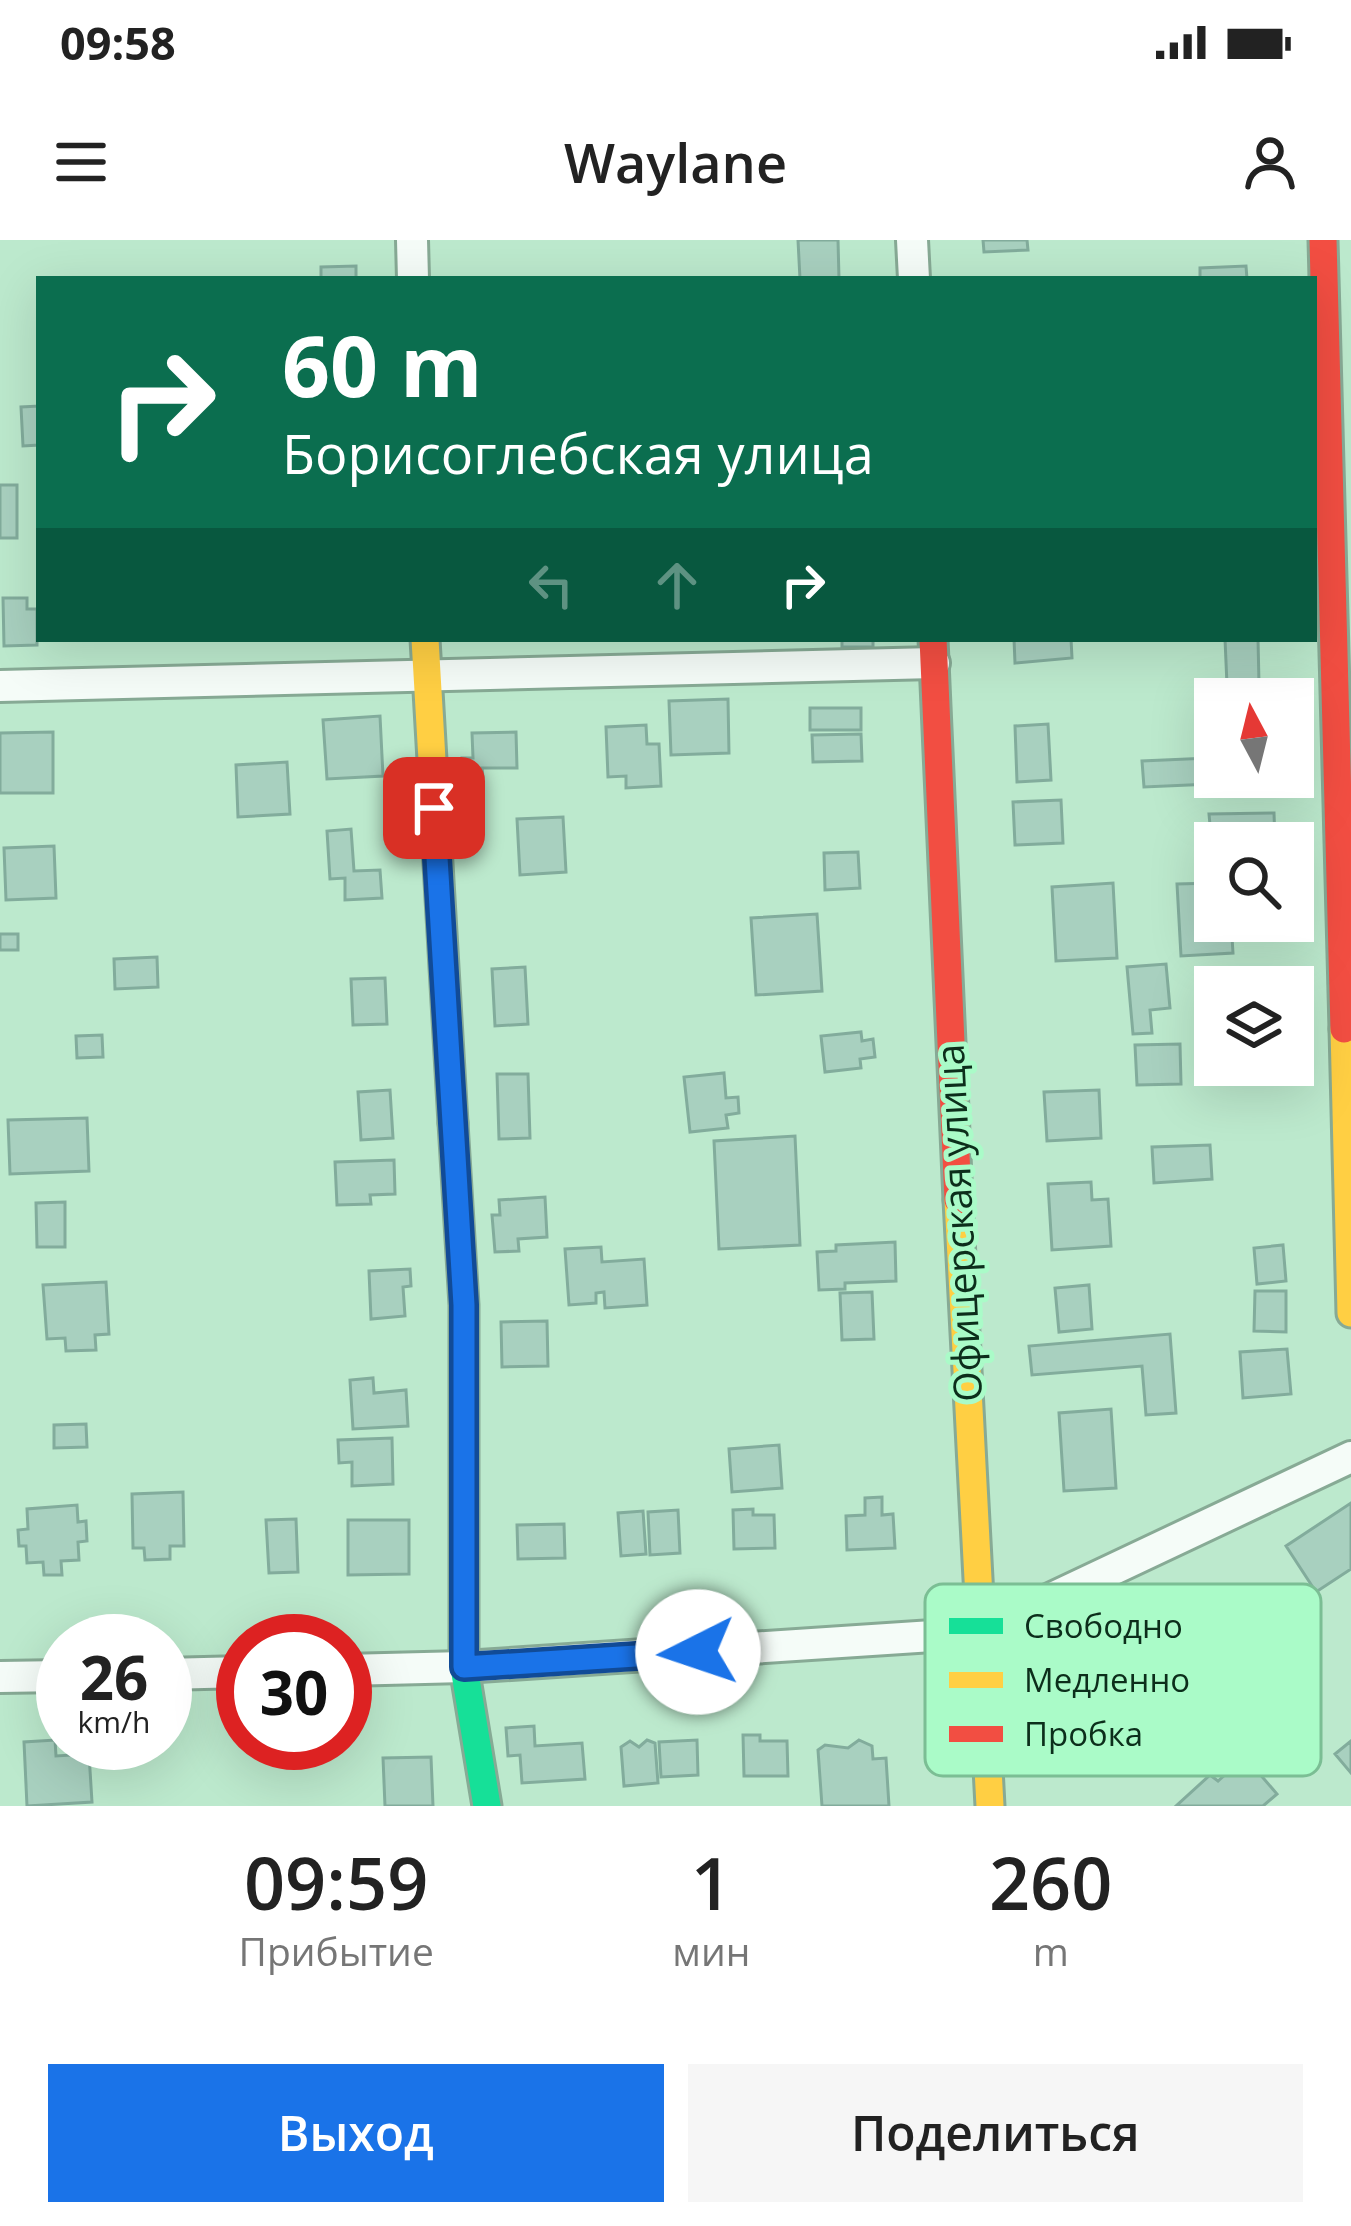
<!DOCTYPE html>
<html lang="ru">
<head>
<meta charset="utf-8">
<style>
  :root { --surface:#fff; --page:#f6f6f6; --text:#222; --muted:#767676; --accent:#1a73e8 }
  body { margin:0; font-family:"Open Sans",sans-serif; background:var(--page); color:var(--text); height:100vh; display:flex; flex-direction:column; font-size:45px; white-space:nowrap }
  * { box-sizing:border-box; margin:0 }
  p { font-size:39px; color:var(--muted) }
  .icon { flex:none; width:66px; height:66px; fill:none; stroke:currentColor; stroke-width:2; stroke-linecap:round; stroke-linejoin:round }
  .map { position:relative; height:1566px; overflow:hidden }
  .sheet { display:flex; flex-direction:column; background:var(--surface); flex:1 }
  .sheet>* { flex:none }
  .guide { position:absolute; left:36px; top:36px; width:1281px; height:366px; border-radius:0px; box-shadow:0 12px 48px #0002; background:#0b6e4f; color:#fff; overflow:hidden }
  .needle { width:78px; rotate:353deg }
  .buttons { position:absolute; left:1194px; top:438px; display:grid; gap:24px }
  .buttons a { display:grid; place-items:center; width:120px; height:120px; border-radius:0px; background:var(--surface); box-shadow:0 12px 48px #0002; font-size:60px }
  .speed { position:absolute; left:36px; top:1374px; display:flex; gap:24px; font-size:60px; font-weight:700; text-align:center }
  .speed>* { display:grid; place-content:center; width:156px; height:156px; border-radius:50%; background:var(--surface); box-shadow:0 12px 48px #0002; line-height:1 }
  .speed small { font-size:30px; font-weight:400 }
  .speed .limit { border:18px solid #d22; background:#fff; color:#111 }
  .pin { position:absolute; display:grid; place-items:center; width:102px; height:102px; color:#fff; margin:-51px; border-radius:24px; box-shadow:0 6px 18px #0006 }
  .me { position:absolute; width:132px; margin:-66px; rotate:266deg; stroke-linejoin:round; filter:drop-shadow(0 0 9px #0008) }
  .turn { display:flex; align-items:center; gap:42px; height:252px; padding:0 48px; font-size:54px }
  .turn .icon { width:156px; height:156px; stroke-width:2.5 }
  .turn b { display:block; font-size:84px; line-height:102px }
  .lanes { display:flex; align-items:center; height:114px; padding:0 48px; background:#0003; justify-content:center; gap:60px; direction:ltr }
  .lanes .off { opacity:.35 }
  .eta { display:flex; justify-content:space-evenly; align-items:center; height:204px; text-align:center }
  .eta b { font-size:72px; font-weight:600; line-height:84px }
  .primary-button { display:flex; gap:24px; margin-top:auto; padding:24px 48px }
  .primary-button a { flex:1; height:138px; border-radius:0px; background:var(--accent); color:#fff; font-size:48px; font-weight:600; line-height:138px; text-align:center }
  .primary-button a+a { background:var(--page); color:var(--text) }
  .status { display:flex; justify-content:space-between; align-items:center; height:84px; padding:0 60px; background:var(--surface); direction:ltr }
  .status svg { height:33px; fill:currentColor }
  header { display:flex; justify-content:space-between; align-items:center; height:156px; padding:0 48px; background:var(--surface); font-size:54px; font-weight:600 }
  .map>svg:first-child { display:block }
</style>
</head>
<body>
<div class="status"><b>09:58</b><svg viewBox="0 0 49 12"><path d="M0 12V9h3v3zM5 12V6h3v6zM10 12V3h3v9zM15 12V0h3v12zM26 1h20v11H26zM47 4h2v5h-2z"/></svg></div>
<header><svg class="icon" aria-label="menu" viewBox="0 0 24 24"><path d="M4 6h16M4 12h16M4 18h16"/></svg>Waylane<svg class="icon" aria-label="person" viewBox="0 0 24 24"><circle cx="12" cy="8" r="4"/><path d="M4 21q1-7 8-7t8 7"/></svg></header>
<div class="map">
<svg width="1351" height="1566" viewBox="0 0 1351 1566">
  <rect width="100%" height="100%" fill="#bce9cd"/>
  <path fill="#a8d0bf" stroke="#82ac9c" stroke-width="3" d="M798,0H838L839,39H800Z
    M983,0H1027L1028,10L984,12Z
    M356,26V39H321V27Z
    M1246,26L1247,39H1200V28Z
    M39,166V205L23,206L21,167Z
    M0,245H17V298H0Z
    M3,358H27V369H37V405L4,406Z
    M842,399H873V407H842Z
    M1014,399H1071L1072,418L1015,423Z
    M1225,399H1258L1259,444L1227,445Z
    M728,459L729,513L671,515L669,461Z
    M810,468H861V490H810Z
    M380,476L383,536L327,539L323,480Z
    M1048,484L1051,540L1017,542L1015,486Z
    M646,485L647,504H659L661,546L626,548V536L608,537L606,487Z
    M53,492V553H0V493Z
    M516,492L517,528H482L483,537H462V518H473L472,493Z
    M861,494L862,521L813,522L812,495Z
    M1209,518L1211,544L1144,547L1142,521Z
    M287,522L290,574L238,577L236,525Z
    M1061,560L1063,603L1015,605L1013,562Z
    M1274,573L1275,603H1215V627H1201V585H1210L1209,574Z
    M563,577L566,632L520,635L517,579Z
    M351,589L354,631L380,630L382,658L345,660V638L330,639L327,591Z
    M54,606L56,658L6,660L4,608Z
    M858,612L860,648L825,650L824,613Z
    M1113,643L1117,718L1056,721L1052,647Z
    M1215,643V681H1231L1233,713L1181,716L1177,644Z
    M817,674L822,751L756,755L751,678Z
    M0,694H18V710H0Z
    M157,717L158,747L115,749L114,719Z
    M1166,724L1170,768L1150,770L1152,793L1133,794L1127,727Z
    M525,727L528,784L495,786L492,729Z
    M385,738L387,784L353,785L351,739Z
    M861,792L862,801L873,799L875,817L860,819L861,828L825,832L821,796Z
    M102,795L103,817L77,818L76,796Z
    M1180,804L1181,844L1137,845L1135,805Z
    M724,833L726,858L738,857L739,873L726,875L728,888L690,892L684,837Z
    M497,834H528L530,898L499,899Z
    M390,850L393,898L361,900L358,852Z
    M1099,850L1101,898L1047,901L1044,852Z
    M87,878L89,931L10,934L8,880Z
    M795,896L800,1005L719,1009L714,901Z
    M1210,905L1212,939L1154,943L1152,907Z
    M394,920L395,954L370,955L371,964L337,965L335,922Z
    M1091,942L1092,960L1108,959L1111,1006L1052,1010L1048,944Z
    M545,957L547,997L518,999L519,1011L495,1012L492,975H500L499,960Z
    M65,962V1007H37L36,963Z
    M895,1002L896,1041L845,1043V1049L819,1050L817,1012L836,1011V1005Z
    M1283,1005L1286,1041L1257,1044L1254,1008Z
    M601,1007L602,1022L644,1019L647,1065L605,1068L604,1052L596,1053V1063L569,1065L565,1009Z
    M410,1029L411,1046L403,1047L405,1076L371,1079L369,1031Z
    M106,1042L109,1094L95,1095L96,1110L66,1111L65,1098L47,1099L43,1045Z
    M1089,1045L1092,1089L1059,1092L1055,1048Z
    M1255,1051H1286V1092L1254,1091Z
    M872,1052L874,1099L842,1100L840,1053Z
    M547,1081L548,1126L502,1127L501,1082Z
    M1170,1094L1176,1173L1146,1175L1142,1126L1032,1135L1029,1106Z
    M1287,1109L1291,1154L1243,1158L1240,1112Z
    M373,1138L374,1153L406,1150L408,1186L353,1189L350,1140Z
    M1111,1169L1116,1248L1064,1251L1059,1173Z
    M86,1184L87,1207L54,1208V1185Z
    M392,1198L393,1244L352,1246V1222L339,1223L338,1200Z
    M779,1205L782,1248L732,1252L729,1209Z
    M183,1252L184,1306H170V1319L145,1320L144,1308H133L132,1254Z
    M882,1257V1275L893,1274L895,1308L847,1310L846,1276L865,1275V1258Z
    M1351,1263V1329L1316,1352L1286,1306Z
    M77,1265L78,1282L86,1281L87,1301L78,1302L79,1320L61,1321L62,1335H44L43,1322L27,1323L26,1306H19L18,1290L28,1289L27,1269Z
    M753,1269V1275H774L775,1308L734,1309L733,1270Z
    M678,1270L680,1313L650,1315L648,1272Z
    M643,1271L646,1314L621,1316L618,1273Z
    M296,1279L298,1332L269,1333L266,1280Z
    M348,1280H409V1334L348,1335Z
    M564,1284L565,1318L518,1319L517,1285Z
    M534,1486L535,1506L582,1503L585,1539L522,1543L520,1515L508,1516L506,1488Z
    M743,1495H760V1501H787L788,1536H744Z
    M55,1500L56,1516L89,1514L92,1562L27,1566L24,1502Z
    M647,1500L655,1503L658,1543L624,1546L621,1507L630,1501L639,1507Z
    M697,1500L698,1535L661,1537L659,1502Z
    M859,1500L872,1506L873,1519L886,1518L889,1566H822L818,1510L825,1505L848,1508Z
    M1351,1501V1533L1335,1514Z
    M431,1517L433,1566H385L383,1518Z
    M1245,1517L1277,1554L1263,1566H1176L1210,1535L1218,1541Z"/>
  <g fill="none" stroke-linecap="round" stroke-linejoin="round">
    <g stroke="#87aa95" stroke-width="36">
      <path id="street" d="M412,0L413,39
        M912,0L914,39
        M0,446L934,423
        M345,1430L464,1427L978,1393L1351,1217
        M165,1434L243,1432
        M0,1437L63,1436"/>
    </g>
    <g stroke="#87aa95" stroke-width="33">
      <path id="fast" d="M453,883L464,1065V1427L487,1566"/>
    </g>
    <g stroke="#87aa95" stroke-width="33">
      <path id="slow" d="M425,399L453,883
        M1344,789L1351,1073
        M958,960L990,1566"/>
    </g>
    <g stroke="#87aa95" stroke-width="33">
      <path id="jam" d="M1323,0L1344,789
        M933,399L958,960"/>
    </g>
    <use href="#street" stroke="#f5fcf8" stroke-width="30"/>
    <use href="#fast" stroke="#16e098" stroke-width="27"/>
    <use href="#slow" stroke="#ffcf43" stroke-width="27"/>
    <use href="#jam" stroke="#f24e42" stroke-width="27"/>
  </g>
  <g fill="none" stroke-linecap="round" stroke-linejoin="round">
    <g stroke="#114b97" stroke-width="30">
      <path id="route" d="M434,568L464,1065V1427L698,1412"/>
    </g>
    <use href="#route" stroke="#1a73e8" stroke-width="21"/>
  </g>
  <g text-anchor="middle" stroke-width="10" stroke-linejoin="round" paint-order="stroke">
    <g font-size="39" fill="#0c2e1b" stroke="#aafbc8">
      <text transform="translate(959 983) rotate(-93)" y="14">Офицерская улица</text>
    </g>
  </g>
  <rect x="925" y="1344" width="396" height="192" rx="18" fill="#aafbc8" stroke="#7bbe94" stroke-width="3"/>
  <rect x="949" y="1378" width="54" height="16" fill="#16e098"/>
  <rect x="949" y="1432" width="54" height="16" fill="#ffcf43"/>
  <rect x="949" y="1486" width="54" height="16" fill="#f24e42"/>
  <g font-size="33" fill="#0c2e1b">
    <text x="1024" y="1398">Свободно</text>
    <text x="1024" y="1452">Медленно</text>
    <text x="1024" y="1506">Пробка</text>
  </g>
</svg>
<div class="buttons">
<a><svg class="needle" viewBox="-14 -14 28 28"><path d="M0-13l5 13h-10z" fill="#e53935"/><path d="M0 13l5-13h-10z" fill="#767676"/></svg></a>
<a><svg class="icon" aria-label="search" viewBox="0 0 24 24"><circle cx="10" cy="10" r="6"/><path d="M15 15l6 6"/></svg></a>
<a><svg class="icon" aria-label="layers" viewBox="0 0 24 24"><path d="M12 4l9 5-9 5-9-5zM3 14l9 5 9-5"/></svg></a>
</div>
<div class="speed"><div>26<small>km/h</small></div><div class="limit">30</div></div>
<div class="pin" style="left:434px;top:568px;background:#d93025"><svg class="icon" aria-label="arrive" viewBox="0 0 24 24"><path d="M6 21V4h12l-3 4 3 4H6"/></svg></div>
<svg class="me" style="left:698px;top:1412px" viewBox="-20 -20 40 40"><circle r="19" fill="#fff"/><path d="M0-13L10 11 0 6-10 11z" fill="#1a73e8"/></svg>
<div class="guide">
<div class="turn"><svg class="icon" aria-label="right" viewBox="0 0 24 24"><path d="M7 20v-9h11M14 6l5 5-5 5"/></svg><div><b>60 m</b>Борисоглебская улица</div></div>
<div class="lanes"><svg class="icon off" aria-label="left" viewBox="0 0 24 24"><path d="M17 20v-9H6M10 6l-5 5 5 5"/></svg><svg class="icon off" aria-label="ahead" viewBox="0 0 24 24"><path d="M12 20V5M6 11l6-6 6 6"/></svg><svg class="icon" aria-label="right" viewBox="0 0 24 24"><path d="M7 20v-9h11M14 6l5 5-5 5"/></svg></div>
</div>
</div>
<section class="sheet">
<div class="eta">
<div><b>09:59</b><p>Прибытие</p></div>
<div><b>1</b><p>мин</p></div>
<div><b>260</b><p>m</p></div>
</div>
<div class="primary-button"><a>Выход</a><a>Поделиться</a></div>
</section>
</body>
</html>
